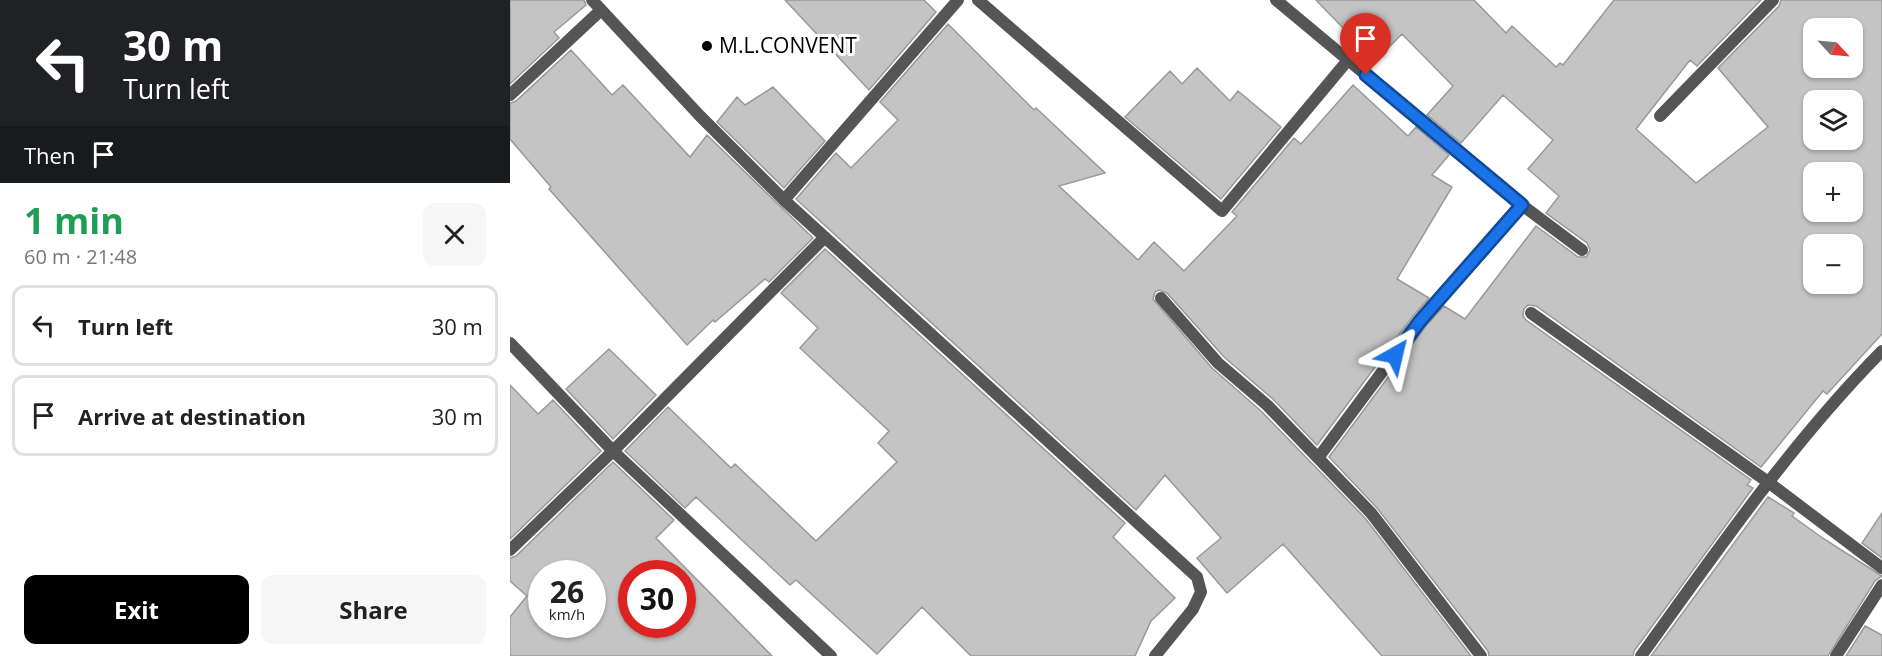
<!DOCTYPE html>
<html lang="en">
<head>
<meta charset="utf-8">
<style>
  :root { --surface:#fff; --page:#f6f6f6; --text:#222; --muted:#767676; --line:#e0e0e0; --accent:#000 }
  body { margin:0; font-family:"Open Sans",sans-serif; background:var(--page); color:var(--text); height:100vh; display:flex; flex-direction:column; font-size:22px; white-space:nowrap }
  * { box-sizing:border-box; margin:0 }
  p { font-size:20px; color:var(--muted) }
  .icon { flex:none; width:33px; height:33px; fill:none; stroke:currentColor; stroke-width:2; stroke-linecap:round; stroke-linejoin:round }
  .map { position:relative; flex:1; overflow:hidden }
  .sheet { display:flex; flex-direction:column; background:var(--surface); width:510px }
  .sheet>* { flex:none }
  .hud { background:#202124; color:#fff; overflow:hidden }
  .needle { width:39px; rotate:116deg }
  .controls { position:absolute; left:1293px; top:18px; display:grid; gap:12px }
  .controls a { display:grid; place-items:center; width:60px; height:60px; border-radius:12px; background:var(--surface); box-shadow:0 2px 4px #0004; font-size:30px }
  .speed { position:absolute; left:18px; top:560px; display:flex; gap:12px; font-size:30px; font-weight:700; text-align:center }
  .speed>* { display:grid; place-content:center; width:78px; height:78px; border-radius:50%; background:var(--surface); box-shadow:0 2px 4px #0004; line-height:1 }
  .speed small { font-size:15px; font-weight:400 }
  .speed .limit { border:9px solid #d22; background:#fff; color:#111 }
  .pin { position:absolute; display:grid; place-items:center; width:51px; height:51px; color:#fff; margin:-62px -26px; border-radius:50% 50% 50% 0; rotate:-45deg; box-shadow:0 0 6px #0007 }
  .pin .icon { rotate:45deg }
  .me { position:absolute; width:66px; margin:-33px; rotate:37deg; stroke-linejoin:round; filter:drop-shadow(0 0 4px #0008) }
  .turn { display:flex; align-items:center; gap:21px; height:126px; padding:0 24px; font-size:27px }
  .turn .icon { width:78px; height:78px; stroke-width:2.5 }
  .turn b { display:block; font-size:42px; line-height:51px }
  .then { display:flex; align-items:center; height:57px; padding:0 24px; background:#0003; gap:12px; font-size:22px }
  .round { display:grid; place-items:center; flex:none; width:63px; height:63px; border-radius:12px; background:var(--page) }
  .overview { display:flex; align-items:center; justify-content:space-between; height:102px; padding:0 24px }
  h1 { font-size:36px; font-weight:700; line-height:45px; color:#1e9e55 }
  .action { display:flex; gap:12px; margin-top:auto; padding:12px 24px }
  .action a { flex:1; height:69px; border-radius:12px; background:var(--accent); color:#fff; font-size:24px; font-weight:700; line-height:69px; text-align:center }
  .action a+a { background:var(--page); color:var(--text) }
  ul { padding:0; list-style:none }
  li { display:flex; align-items:center; gap:18px; height:81px; margin:0 12px 9px; padding:0 12px; border:3px solid var(--line); border-radius:12px }
  li div { flex:1 }
  li b { display:block; font-size:22px }
  li em { font-style:normal }
  main { display:flex; flex:1; min-height:0 }
  .map>svg:first-child { display:block }
</style>
</head>
<body>
<main>
<section class="sheet">
<div class="hud">
<div class="turn"><svg class="icon" aria-label="left" viewBox="0 0 24 24"><path d="M17 20v-9H6M10 6l-5 5 5 5"/></svg><div><b>30 m</b>Turn left</div></div>
<div class="then">Then<svg class="icon" aria-label="arrive" viewBox="0 0 24 24"><path d="M6 21V4h12l-3 4 3 4H6"/></svg></div>
</div>
<div class="overview"><div><h1>1 min</h1><p>60 m · 21:48</p></div><a class="round"><svg class="icon" aria-label="close" viewBox="0 0 24 24"><path d="M6 6l12 12M18 6L6 18"/></svg></a></div>
<ul>
<li><svg class="icon" aria-label="left" viewBox="0 0 24 24"><path d="M17 20v-9H6M10 6l-5 5 5 5"/></svg><div><b>Turn left</b></div><em>30 m</em></li>
<li><svg class="icon" aria-label="arrive" viewBox="0 0 24 24"><path d="M6 21V4h12l-3 4 3 4H6"/></svg><div><b>Arrive at destination</b></div><em>30 m</em></li>
</ul>
<div class="action"><a>Exit</a><a>Share</a></div>
</section>
<div class="map">
<svg width="1372" height="656" viewBox="0 0 1372 656">
  <rect width="100%" height="100%" fill="#fff"/>
  <path fill="#c4c4c4" stroke="#999" stroke-width="1.5" fill-rule="evenodd" d="M0,0H74L76,5L44,32L49,38L0,84Z
    M275,0H414L426,12L359,90Z
    M806,0H964L996,33L1002,26L1046,67L1050,63L1053,65L1104,0H1251L1187,66L1180,60L1126,129L1186,183L1258,127L1208,68L1269,6L1271,0H1372V334L1317,394L1313,391L1251,467L1026,306L1018,305L1014,309L1013,316L1016,320L1241,480L1237,485L1243,488L1124,651L1123,656H979L978,651L867,508L819,457L916,326L934,306L955,319L1026,226L1068,257H1076L1080,250L1077,243L1036,213L1049,196L1018,169L1043,140L993,95L951,143L917,115L943,86L892,34L865,61ZM1304,28H1342V68H1304ZM1304,100H1342V140H1304ZM1304,172H1342V212H1304ZM1304,244H1342V284H1304Z
    M438,24L524,110L526,108L595,173L549,186L628,260L644,242L674,271L727,216L722,212L784,138L791,144L843,85L898,136L906,127L939,155L922,175L942,187L887,279L919,298L903,316L807,445L763,399L714,357L657,293L649,290L645,292L643,299L702,368L751,411L855,518L961,656H872L773,544L717,593L687,558L711,538L655,475L626,510L286,199L326,153L341,168L388,120L370,102Z
    M61,50L102,95L113,85L180,157L197,135L303,238L259,282L255,279L205,322L203,320L177,345L39,189L41,187L0,139V103L6,101Z
    M687,68L720,101L728,91L771,127L711,199L615,117L660,71L672,84Z
    M263,87L315,141L274,188L207,122L227,97L235,105Z
    M315,249L615,523L603,537L665,598L641,621L625,656H461L412,607L367,654L286,580L280,585L186,497L175,508L115,451L158,407L221,468L225,464L306,541L387,462L368,443L379,431L290,348L308,328L271,293Z
    M99,349L146,395L103,439L56,389Z
    M0,385L28,414L43,400L91,451L0,539Z
    M103,462L164,520L146,538L262,656H0V617L17,596L0,581V558L6,556ZM32,573H82V624H32ZM122,573H172V624H122Z
    M1258,497L1284,513L1282,516L1314,539L1372,576L1365,581L1318,656H1141Z
    M1372,513V558L1352,543Z
    M1355,626L1372,635V656H1336Z"/>
  <g fill="none" stroke-linecap="round" stroke-linejoin="round">
    <path stroke="#555" stroke-width="12" d="M82,0L190,116L274,200L687,577L691,592L683,609L645,656
      M468,0L712,211L838,60
      M766,0L1012,205L1072,250
      M0,95L90,11
      M1150,116L1263,0
      M274,200L448,0
      M651,298L708,363L757,405L861,513L971,656
      M1021,313L1258,482L1372,568
      M0,343L103,451L321,656
      M808,458L910,321L1012,205
      M0,550L103,451L315,237
      M1131,656C1207,551 1281,443 1372,351
      M1326,656L1372,585"/>
  </g>
  <g fill="none" stroke-linecap="round" stroke-linejoin="round">
    <g stroke="#114b97" stroke-width="15">
      <path id="route" d="M856,75L1012,205L910,321L885,355"/>
    </g>
    <use href="#route" stroke="#1a73e8" stroke-width="10"/>
  </g>
  <circle fill="#000" stroke="#fff" stroke-width="2" cx="197" cy="46" r="6"/>
  <g text-anchor="middle" stroke-width="6" stroke-linejoin="round" paint-order="stroke">
    <g font-size="21" fill="#000" stroke="#fff" text-anchor="start">
      <text x="209" y="53">M.L.CONVENT</text>
    </g>
  </g>
</svg>
<div class="controls">
<a><svg class="needle" viewBox="-14 -14 28 28"><path d="M0-13l5 13h-10z" fill="#e53935"/><path d="M0 13l5-13h-10z" fill="#767676"/></svg></a>
<a><svg class="icon" aria-label="layers" viewBox="0 0 24 24"><path d="M12 4l9 5-9 5-9-5zM3 14l9 5 9-5"/></svg></a>
<a>+</a>
<a>−</a>
</div>
<div class="speed"><div>26<small>km/h</small></div><div class="limit">30</div></div>
<div class="pin" style="left:856px;top:75px;background:#d93025"><svg class="icon" aria-label="arrive" viewBox="0 0 24 24"><path d="M6 21V4h12l-3 4 3 4H6"/></svg></div>
<svg class="me" style="left:885px;top:355px" viewBox="-20 -20 40 40"><path d="M0-17L14 15 0 8-14 15z" fill="#1a73e8" stroke="#fff" stroke-width="4"/></svg>
</div>
</main>
</body>
</html>
